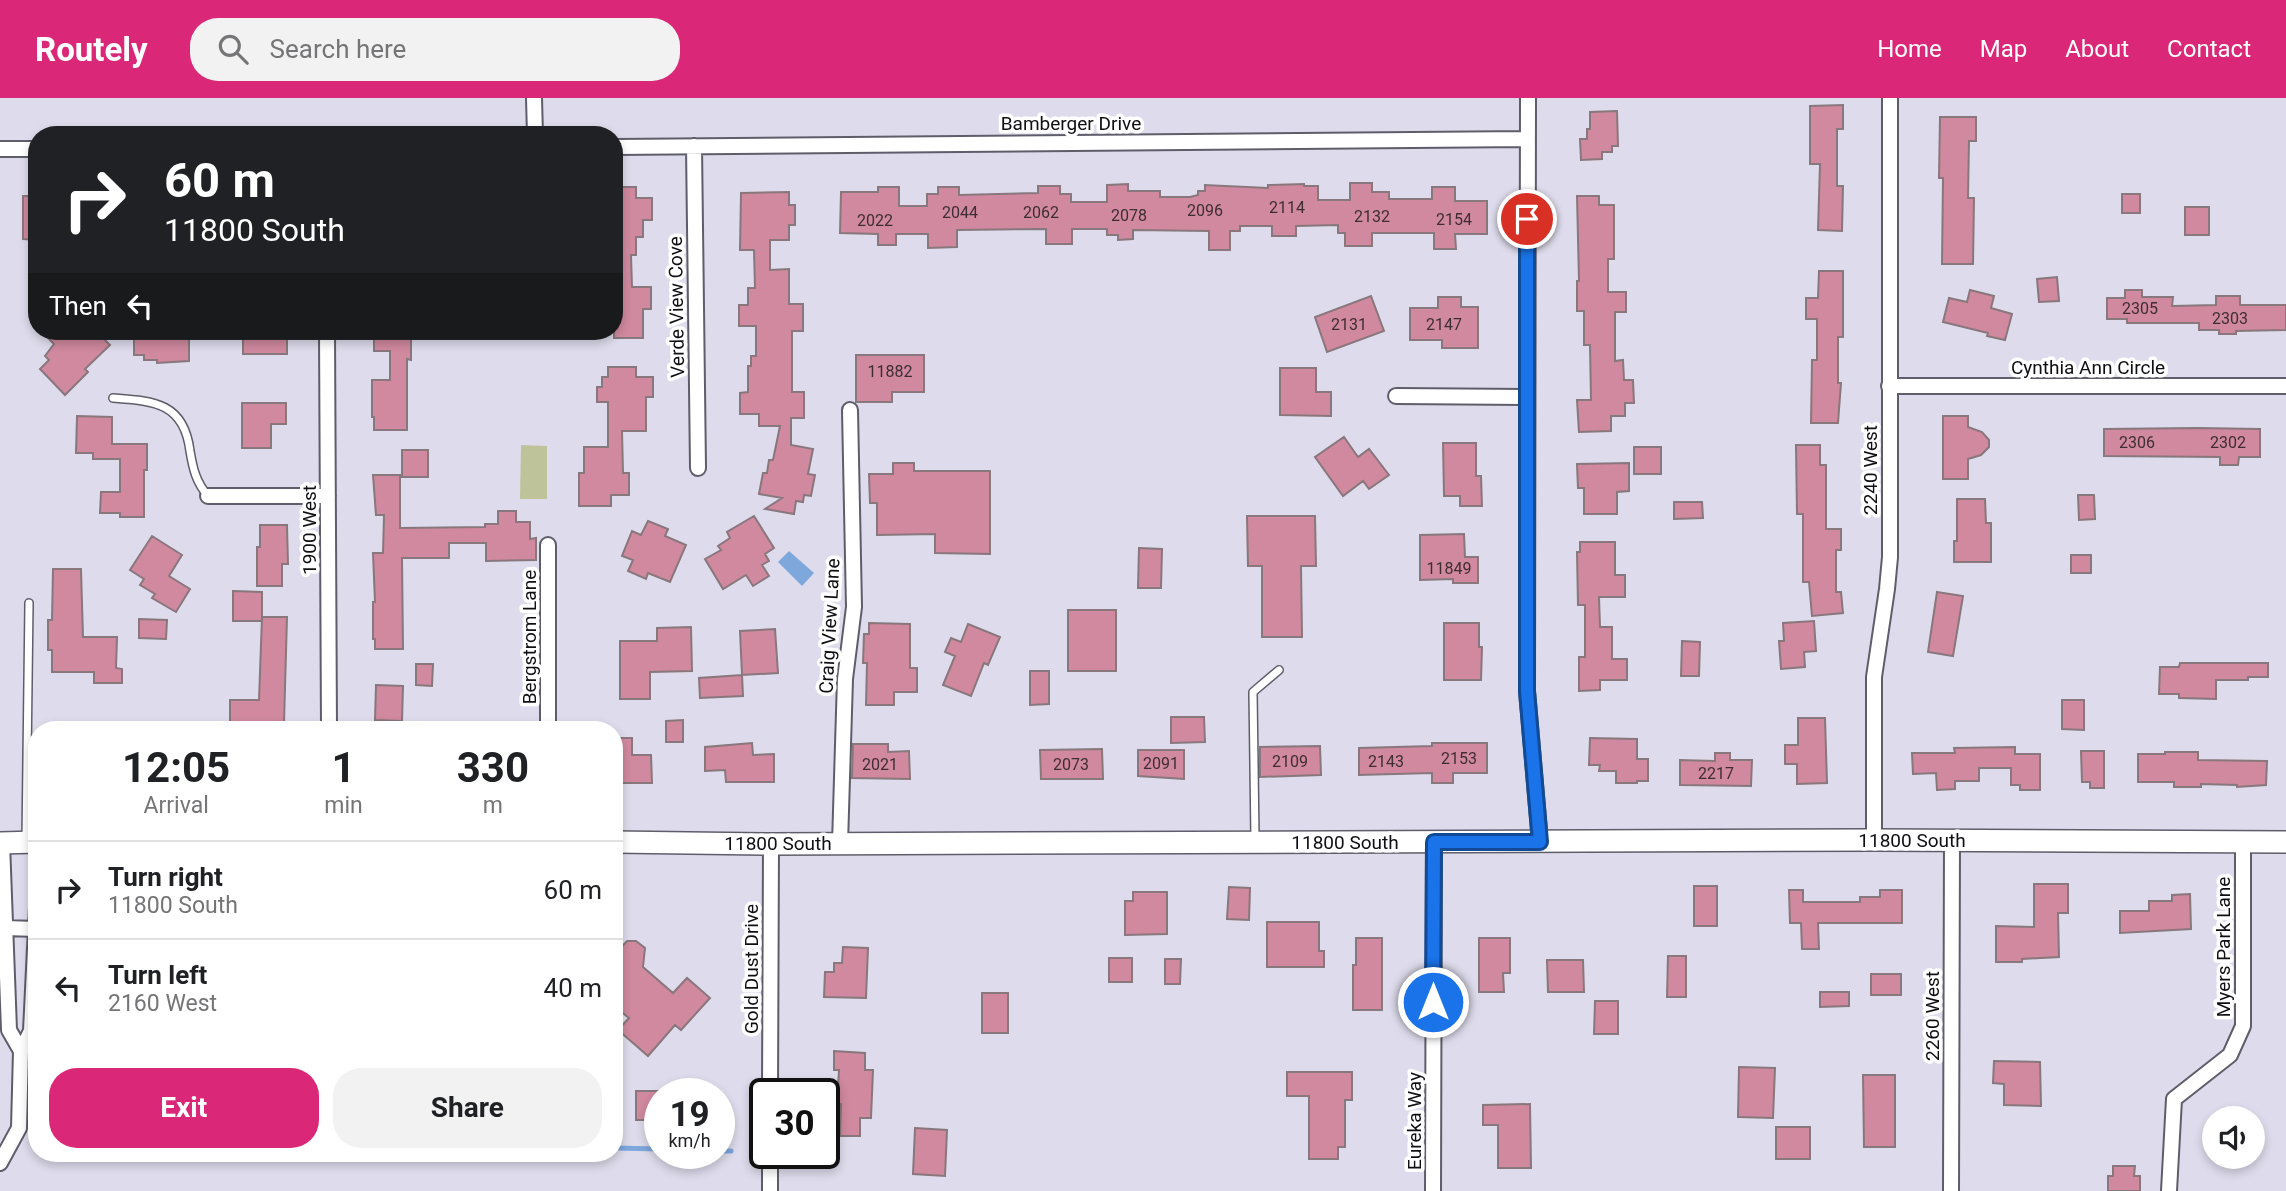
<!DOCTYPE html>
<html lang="en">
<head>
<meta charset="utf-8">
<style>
  :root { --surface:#fff; --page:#f2f2f2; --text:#202124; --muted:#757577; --line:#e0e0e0; --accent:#db2777 }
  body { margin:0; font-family:Roboto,sans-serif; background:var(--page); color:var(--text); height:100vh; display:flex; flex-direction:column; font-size:26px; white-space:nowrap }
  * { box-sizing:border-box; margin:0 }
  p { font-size:23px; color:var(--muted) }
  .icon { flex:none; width:38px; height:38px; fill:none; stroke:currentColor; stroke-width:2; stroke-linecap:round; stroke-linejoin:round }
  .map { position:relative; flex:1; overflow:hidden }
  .drawer { position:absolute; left:28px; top:623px; width:595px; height:441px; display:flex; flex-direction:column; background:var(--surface); border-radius:28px; box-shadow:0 4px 10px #0003 }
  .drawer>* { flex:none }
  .top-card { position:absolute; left:28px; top:28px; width:595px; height:214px; border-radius:28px; box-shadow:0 4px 10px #0003; background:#202124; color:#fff; overflow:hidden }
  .controls { position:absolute; left:2202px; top:1008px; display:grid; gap:14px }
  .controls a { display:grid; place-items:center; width:63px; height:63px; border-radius:50%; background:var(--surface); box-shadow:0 4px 10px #0003; font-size:35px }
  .speed { position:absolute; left:644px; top:980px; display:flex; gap:14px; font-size:35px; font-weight:700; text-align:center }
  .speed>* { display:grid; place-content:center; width:91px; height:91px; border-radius:50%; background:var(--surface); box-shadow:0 4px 10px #0003; line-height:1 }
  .speed small { font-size:18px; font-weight:400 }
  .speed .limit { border:4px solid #111; border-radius:10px; background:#fff; color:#111 }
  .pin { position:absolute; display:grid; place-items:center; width:60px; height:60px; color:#fff; margin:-30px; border:4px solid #fff; border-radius:50%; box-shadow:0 2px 7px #0007 }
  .me { position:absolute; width:77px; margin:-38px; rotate:0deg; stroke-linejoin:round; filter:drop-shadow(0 0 5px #0008) }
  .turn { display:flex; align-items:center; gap:24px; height:147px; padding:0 21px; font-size:32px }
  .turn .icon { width:91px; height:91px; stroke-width:2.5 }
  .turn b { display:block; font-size:49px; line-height:60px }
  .then { display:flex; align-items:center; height:66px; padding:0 21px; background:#0003; gap:14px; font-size:26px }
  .eta { display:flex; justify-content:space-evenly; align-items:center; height:119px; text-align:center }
  .eta b { font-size:42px; font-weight:700; line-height:49px }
  .primary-button { display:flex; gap:14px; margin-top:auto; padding:14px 21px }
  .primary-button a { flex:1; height:80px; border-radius:28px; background:var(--accent); color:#fff; font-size:28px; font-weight:700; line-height:80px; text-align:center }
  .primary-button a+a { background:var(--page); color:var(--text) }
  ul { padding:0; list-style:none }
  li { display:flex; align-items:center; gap:21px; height:98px; padding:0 21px; border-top:2px solid var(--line) }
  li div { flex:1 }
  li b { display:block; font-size:26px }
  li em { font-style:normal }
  header { display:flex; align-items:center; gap:42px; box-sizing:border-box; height:98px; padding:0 35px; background:var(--accent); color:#fff }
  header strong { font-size:33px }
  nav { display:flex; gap:38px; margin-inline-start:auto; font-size:24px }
  .search { width:490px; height:63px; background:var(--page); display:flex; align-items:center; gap:18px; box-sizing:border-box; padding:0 24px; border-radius:28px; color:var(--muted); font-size:26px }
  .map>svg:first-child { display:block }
</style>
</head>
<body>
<header>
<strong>Routely</strong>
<div class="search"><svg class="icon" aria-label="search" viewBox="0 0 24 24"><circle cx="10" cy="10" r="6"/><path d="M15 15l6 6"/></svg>Search here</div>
<nav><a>Home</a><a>Map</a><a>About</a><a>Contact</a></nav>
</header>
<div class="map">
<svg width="2286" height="1093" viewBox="0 0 2286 1093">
  <rect width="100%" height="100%" fill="#dedcec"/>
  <path fill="#bfc39a" d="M521,347L547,348V401H520Z"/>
  <path fill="#7ea7dc" d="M789,453L814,475L802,488L778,464Z"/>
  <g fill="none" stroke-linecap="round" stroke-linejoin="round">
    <path stroke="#7ea7dc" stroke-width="5" d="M614,1050L660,1051
      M719,1053H731"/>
  </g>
  <path fill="#d0899f" stroke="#88777c" stroke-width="2" d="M1843,7V31H1837V88H1843L1842,133L1818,132L1820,66H1810V8Z
    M1617,13L1618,48H1612V54H1602V61L1581,62L1580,41H1587V31H1590V14Z
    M1940,19H1976V43H1969L1968,100H1974L1973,166H1942L1943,80H1939Z
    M1350,85H1372V94H1389V101H1432V89H1455V103H1487V136H1455L1456,151H1434V135H1372V148H1345V135H1338V127L1296,128V138H1272V128H1240V133H1230V152H1209V133L1133,132V141L1118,142V137H1107V131H1072V146H1046V131L957,132V149L928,150V136H896V147H878V136L840,135L841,94H878V89H899V108H927V96H938V89H959V97L1038,95V88H1060V96H1071V104H1107V87L1128,86V93H1160V99H1190L1198,97V93H1205V87L1268,90V87L1304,86V88H1318V102H1350Z
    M614,89H636V100H652V122H643V139H636V157H631L632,189H651V211H643V240H614Z
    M789,94V107H795V127H789V142H770V172L789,171V206H803V233H792V294H804V320H791V347L813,351L808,376L815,377L811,398L804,397L803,404L796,403L794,416L765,411L782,400L759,396L763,375H767L769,362H773L780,328H759V316H740V295L748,294V268H751V258H756V228H739V207H748V190H755L754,152H740L741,95Z
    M2122,96H2140V115H2122Z
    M23,98H37V142L23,141Z
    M1577,98H1599V107H1614V161H1608V194H1626V214H1615V263L1623,262L1624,282H1633L1634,305H1625V318H1611V333L1579,334L1577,302H1591L1590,247H1584V213H1577V183H1579Z
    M2185,109H2209V137H2185Z
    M1819,173H1843V239H1838V285H1841L1838,325H1811L1812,262H1817V221H1806V200H1818Z
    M2057,179L2059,203L2039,204L2037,181Z
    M1970,192L1994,198L1991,210L2012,216L2005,242L1987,238L1988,235L1943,224L1949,200L1967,204Z
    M2125,192H2142V199H2173L2172,208L2216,207V198H2240V207H2286V232L2236,233V236H2219V232H2199V225H2127V221H2107V200H2125Z
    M1371,198L1384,233L1327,254L1315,219Z
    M1438,199H1461V209H1478V250H1442V242H1410V210H1438Z
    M41,233H96L110,247L85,271L88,274L65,297L40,271L49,262L45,258L54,246Z
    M134,233H189V263L157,265V262H144V257H134Z
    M243,233L287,235V256H243Z
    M374,233H411V262L407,261V332H374V319H372V282H390V253H374Z
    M856,257H924V294H892V304H856Z
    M608,269H636V279H653V299H646V333H622L623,375H629V397H611V408H579V375H584V349H608V304H597V289H602V279H608Z
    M1280,270H1316V294H1331V318L1280,317Z
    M242,305H286V326H271V350H242Z
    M77,318L112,319V346H147V372H144V419H120V415H100L101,394H120V361H93V355H76Z
    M1943,318H1968V329L1982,334L1989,342V349L1981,357L1968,361V381H1943Z
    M2197,330L2260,331V359H2239L2238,367H2220V359L2104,358V331Z
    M1344,339L1358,359L1369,351L1389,377L1369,391L1363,383L1343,398L1315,359Z
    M1443,345H1476V378H1481L1482,408H1460V398H1444Z
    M1796,347H1820V367H1826V431H1841V452H1836V494H1841L1843,515L1812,518L1809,484H1803V416H1797Z
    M1634,349H1661V376H1634Z
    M402,352H428V379H402Z
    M893,365H914V373H990V456L935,455V436L877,437V405H870L869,376H893Z
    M1629,365V393L1617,394V416H1584V390H1578L1577,366Z
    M373,377H400V430L485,429V426H498V413H516V424H530V441L536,440V462L486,463V445H449V460H402L403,551H375V541H373V504H375L373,455H383L384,417H376Z
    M2078,397H2094L2095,421L2079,422Z
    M1957,401H1985L1986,425H1991V464H1954V443H1957Z
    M1674,404H1702L1703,420L1674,421Z
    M754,418L774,450L765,456L769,463L762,467L769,478L753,488L746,477L723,491L705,461L721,452L718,448L730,440L727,434Z
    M1247,418H1315L1316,468H1301L1302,539H1262V468H1248Z
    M648,423L668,431L665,438L686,447L670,484L648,475L646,481L628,473L633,462L622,458L632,433L641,437Z
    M260,427H287L288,466H282V488H257V449H260Z
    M1464,436L1465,459H1478V485H1453V481L1420,482V437Z
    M152,438L182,457L169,478L190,491L176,514L152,500L155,496L140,487L144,481L130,472Z
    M1580,444H1615V477H1625V499H1599L1600,529H1612V561H1627V582H1600V592L1579,593V559H1585V507H1578L1577,454H1580Z
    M1139,450L1162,451L1161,490H1138Z
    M2071,457H2091V475H2071Z
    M53,471H81L83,539H117L116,570L122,571V585H94V574H52V552H48V522H52Z
    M233,493L262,494V523H233Z
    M1937,494L1963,498L1953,558L1928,554Z
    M1068,512H1116V573H1068Z
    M262,519H287L284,625L230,624V602H259Z
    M139,521L167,522L166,541L139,540Z
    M1814,523L1816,553L1804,554L1805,569L1781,571L1779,543H1784L1783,525Z
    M869,525L910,526V570H917V594H894V607H866L867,565H863L864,536H869Z
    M1444,525H1479V549H1482L1481,582H1444Z
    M968,526L1000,539L988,567L984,565L971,598L943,587L955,558L945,554L951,540L961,544Z
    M691,529L692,573L650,574V601H620V543H657V530Z
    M775,531L778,575L742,577L740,533Z
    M1682,543L1700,544L1699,578H1681Z
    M2180,565H2268V579H2248V582H2216V601L2179,600V596H2159L2160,569H2179Z
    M416,566H433L432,588L416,587Z
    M1030,573H1049V606L1030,607Z
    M742,577L743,598L700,600L699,580Z
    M376,587L403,588L402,623L375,622Z
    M2062,602H2084V632L2062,631Z
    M1171,619H1204L1205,644L1171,645Z
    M1798,620H1825L1827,685L1797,686V666H1785V647H1798Z
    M683,622V644H666V623Z
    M614,640H632V657H651L652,685H614Z
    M1590,640L1637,641V661H1648V683H1637V685H1616V673H1599L1600,667H1589Z
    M752,645L753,657L774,656V684H726L725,672L705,673V649Z
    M1432,645H1487V675H1453V685H1432V675L1359,677V650L1432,648Z
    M853,646H888V654L909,653L910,681L852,680Z
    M1320,648L1321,677L1260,679V649Z
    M2015,649V656H2040V692H2020V687H2011V670H1979V683H1955V691L1937,692L1936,675L1913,676L1912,655H1955L1954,650Z
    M1102,651L1103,681H1041L1040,652Z
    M1138,652H1184V681L1138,678Z
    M2081,653H2104V690H2090V684H2082Z
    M2165,654H2198V662L2267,663L2266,687L2237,689V687L2201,686V689H2174V684H2138V656H2165Z
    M1715,655H1730V662H1752L1751,688L1680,687V662L1715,663Z
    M2034,786H2068V815H2058L2059,859L2022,861V864H1996V828L2034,829Z
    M1694,788H1717V828H1694Z
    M1229,789L1250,790L1249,822L1227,821Z
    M1789,792H1803V804H1860V799H1880V792H1902V825H1818L1819,851H1802L1801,825H1790Z
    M1133,794H1167V836L1125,837V803H1133Z
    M2190,796L2191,831L2120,835V813H2149V803H2172V797Z
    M1267,824H1319V853H1324V869H1267Z
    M1356,840H1382V912H1353V867H1356Z
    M1479,840H1510V875H1503L1504,894H1479Z
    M627,843H636L645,850L643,869L673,895L687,880L710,900L681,932L675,927L648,958L618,932L629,920L614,908V857Z
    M843,849L868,850L866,900L824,899L825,874H834V865H842Z
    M1668,858H1686V899H1667Z
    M1109,860H1132V884H1109Z
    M1165,861H1181L1180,886H1165Z
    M1547,862H1583L1584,894H1548Z
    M1871,876H1901V897H1871Z
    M1820,894H1849V908L1820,909Z
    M982,895H1008V935H982Z
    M1595,903H1618V936H1594Z
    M834,953L865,955V972H873L871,1020H860V1038H840L841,1006H837L839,972H834Z
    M1994,963L2040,964L2041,1008L2004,1007V986L1993,985Z
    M1739,969L1775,970L1773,1020L1738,1019Z
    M1287,974H1352V1002H1345V1049H1338V1061H1309V998H1287Z
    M1863,977H1895V1049H1864Z
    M636,993H660V1022H636Z
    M1530,1006L1531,1070H1498V1027H1483V1007Z
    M1776,1029H1810V1061H1776Z
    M915,1030L947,1032L945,1078L913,1076Z
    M2113,1068H2135L2134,1078H2140V1093H2108V1078H2113Z"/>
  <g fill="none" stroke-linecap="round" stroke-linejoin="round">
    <g stroke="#5e5d6a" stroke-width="10">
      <path id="service" d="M113,300C153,303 184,304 190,353C193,371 196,384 208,398
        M1255,740L1253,594L1279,572
        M26,742L29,505"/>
    </g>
    <g stroke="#5e5d6a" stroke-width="18">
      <path id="minor" d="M534,0L535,37
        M1528,0L1527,593L1540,744
        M694,48L698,370
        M614,49L1528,41
        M0,51H37
        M327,233L329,632
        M1889,288H2286
        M1396,298L1527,299
        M208,398H328
        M548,447V632
        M1874,742V579L1887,491L1890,459V0
        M2,745L9,932L21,953
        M840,746L845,581L854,509L850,312
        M6,830L36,831
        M770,996L771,746
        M0,1065L19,1030L21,953L31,933L37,809
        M770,1093V1055
        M1433,1093L1434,744
        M1951,1093L1952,743
        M2169,1093L2174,1001L2230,957L2243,928V744"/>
    </g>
    <g stroke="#5e5d6a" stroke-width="24">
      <path id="secondary" d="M614,744L771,746L1874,742L2286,744
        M0,745L37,744"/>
    </g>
    <use href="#service" stroke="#fff" stroke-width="7"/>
    <use href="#minor" stroke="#fff" stroke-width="14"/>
    <use href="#secondary" stroke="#fff" stroke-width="21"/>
  </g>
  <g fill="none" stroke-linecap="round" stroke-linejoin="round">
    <g stroke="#114b97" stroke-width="18">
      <path id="route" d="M1433,904L1434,744H1540L1527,593V121"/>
    </g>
    <use href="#route" stroke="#1a73e8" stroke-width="12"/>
  </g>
  <g text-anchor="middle" stroke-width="7" stroke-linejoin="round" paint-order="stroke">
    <g font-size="16" fill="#3f2d36">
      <text x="1287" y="115">2114</text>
      <text x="1205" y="118">2096</text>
      <text x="960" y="120">2044</text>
      <text x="1041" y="120">2062</text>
      <text x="1129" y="123">2078</text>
      <text x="1372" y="124">2132</text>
      <text x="1454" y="127">2154</text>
      <text x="875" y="128">2022</text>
      <text x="2140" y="216">2305</text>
      <text x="2230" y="226">2303</text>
      <text x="1349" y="232">2131</text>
      <text x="1444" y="232">2147</text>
      <text x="890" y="279">11882</text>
      <text x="2137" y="350">2306</text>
      <text x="2228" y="350">2302</text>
      <text x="1449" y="476">11849</text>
      <text x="1459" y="666">2153</text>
      <text x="1290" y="669">2109</text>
      <text x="1386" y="669">2143</text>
      <text x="1161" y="671">2091</text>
      <text x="880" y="672">2021</text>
      <text x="1071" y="672">2073</text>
      <text x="1716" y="681">2217</text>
    </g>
    <g font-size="19" fill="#0f0e13" stroke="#fff">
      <text x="1071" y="32">Bamberger Drive</text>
      <text transform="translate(676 209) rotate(-91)" y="7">Verde View Cove</text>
      <text x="2088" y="276">Cynthia Ann Circle</text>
      <text transform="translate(1870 372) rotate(-90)" y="7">2240 West</text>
      <text transform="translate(309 432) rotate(-90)" y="7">1900 West</text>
      <text transform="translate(829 528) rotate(-87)" y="7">Craig View Lane</text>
      <text transform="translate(529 539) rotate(-90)" y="7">Bergstrom Lane</text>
      <text x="1912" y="749">11800 South</text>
      <text x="1345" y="751">11800 South</text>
      <text x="778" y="752">11800 South</text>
      <text transform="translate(2223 849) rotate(-90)" y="7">Myers Park Lane</text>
      <text transform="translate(751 871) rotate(-90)" y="7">Gold Dust Drive</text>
      <text transform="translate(1932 918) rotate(-90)" y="7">2260 West</text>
      <text transform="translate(1414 1023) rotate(-90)" y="7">Eureka Way</text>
    </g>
  </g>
</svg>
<div class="controls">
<a><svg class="icon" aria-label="sound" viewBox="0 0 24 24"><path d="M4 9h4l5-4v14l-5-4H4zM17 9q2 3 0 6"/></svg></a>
</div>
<div class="speed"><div>19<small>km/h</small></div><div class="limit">30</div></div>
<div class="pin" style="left:1527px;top:121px;background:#d93025"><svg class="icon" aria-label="arrive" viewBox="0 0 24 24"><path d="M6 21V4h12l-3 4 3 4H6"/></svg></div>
<svg class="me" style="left:1433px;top:904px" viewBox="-20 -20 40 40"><circle r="17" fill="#1a73e8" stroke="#fff" stroke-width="3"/><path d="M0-11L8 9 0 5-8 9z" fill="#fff"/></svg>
<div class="top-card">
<div class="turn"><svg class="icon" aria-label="right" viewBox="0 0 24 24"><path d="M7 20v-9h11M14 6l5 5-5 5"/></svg><div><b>60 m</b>11800 South</div></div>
<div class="then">Then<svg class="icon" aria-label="left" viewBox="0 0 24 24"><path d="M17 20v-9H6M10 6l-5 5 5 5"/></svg></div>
</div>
<section class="drawer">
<div class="eta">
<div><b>12:05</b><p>Arrival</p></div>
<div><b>1</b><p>min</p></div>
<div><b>330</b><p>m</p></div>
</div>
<ul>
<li><svg class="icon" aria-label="right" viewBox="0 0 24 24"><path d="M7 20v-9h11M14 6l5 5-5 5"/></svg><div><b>Turn right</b><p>11800 South</p></div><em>60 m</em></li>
<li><svg class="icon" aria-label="left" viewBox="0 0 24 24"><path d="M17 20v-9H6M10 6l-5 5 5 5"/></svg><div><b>Turn left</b><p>2160 West</p></div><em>40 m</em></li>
</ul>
<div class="primary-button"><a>Exit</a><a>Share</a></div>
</section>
</div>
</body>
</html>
